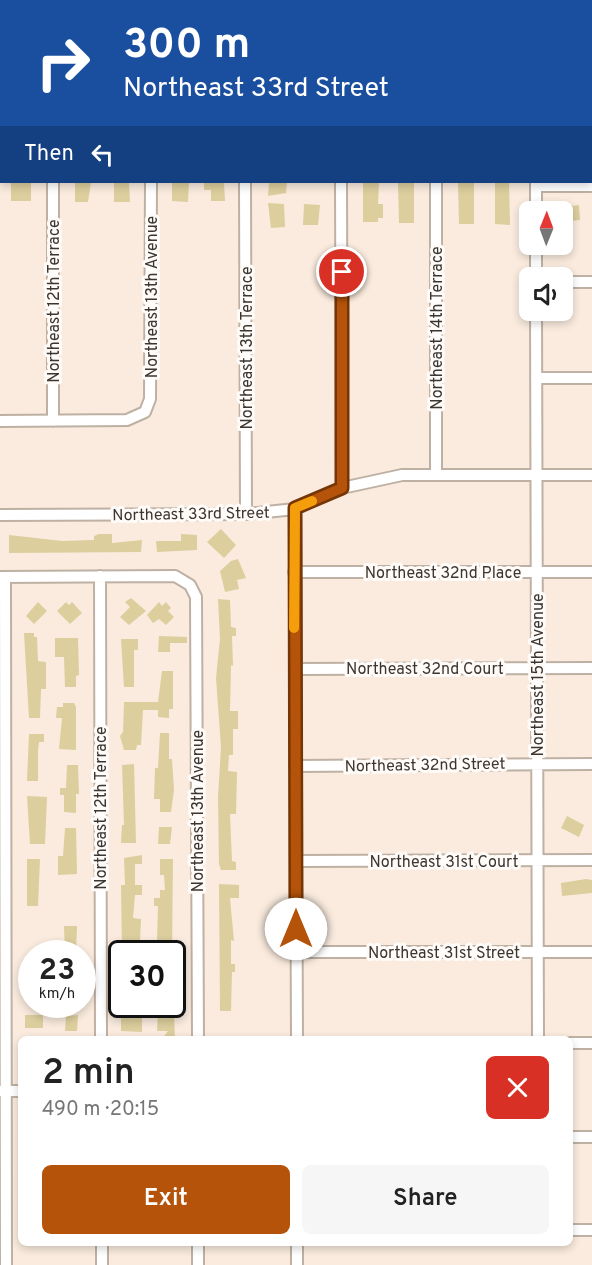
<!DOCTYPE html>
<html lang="en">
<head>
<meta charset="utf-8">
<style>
  :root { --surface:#fff; --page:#f6f6f6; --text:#222; --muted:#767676; --accent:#b45309 }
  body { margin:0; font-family:Overpass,sans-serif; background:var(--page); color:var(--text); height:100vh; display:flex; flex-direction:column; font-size:22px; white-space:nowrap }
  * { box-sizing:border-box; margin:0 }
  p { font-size:20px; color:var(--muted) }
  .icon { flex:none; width:33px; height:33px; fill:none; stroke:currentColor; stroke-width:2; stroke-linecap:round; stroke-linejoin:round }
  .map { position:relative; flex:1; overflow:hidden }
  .details { position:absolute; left:18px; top:1036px; width:555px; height:210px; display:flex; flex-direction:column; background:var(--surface); border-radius:9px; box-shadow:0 3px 9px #0003 }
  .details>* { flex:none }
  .top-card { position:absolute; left:0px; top:0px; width:592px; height:183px; box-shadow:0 3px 9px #0003; background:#1a4fa0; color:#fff; overflow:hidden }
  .needle { width:39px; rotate:1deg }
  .tools { position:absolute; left:519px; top:201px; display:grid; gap:12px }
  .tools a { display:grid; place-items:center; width:54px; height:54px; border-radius:9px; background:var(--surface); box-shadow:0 3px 9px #0003; font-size:30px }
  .speed { position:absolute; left:18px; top:940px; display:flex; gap:12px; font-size:30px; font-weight:700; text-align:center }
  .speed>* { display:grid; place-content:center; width:78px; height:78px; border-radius:50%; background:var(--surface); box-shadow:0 3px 9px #0003; line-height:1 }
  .speed small { font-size:15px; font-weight:400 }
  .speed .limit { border:3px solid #111; border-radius:9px; background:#fff; color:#111 }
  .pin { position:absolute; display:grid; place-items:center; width:51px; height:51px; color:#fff; margin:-26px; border:3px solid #fff; border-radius:50%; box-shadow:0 2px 6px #0007 }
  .me { position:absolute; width:66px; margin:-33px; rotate:0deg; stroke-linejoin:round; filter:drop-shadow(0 0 4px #0008) }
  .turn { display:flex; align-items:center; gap:21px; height:126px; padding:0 24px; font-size:27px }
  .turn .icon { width:78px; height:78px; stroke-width:2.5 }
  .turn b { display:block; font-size:42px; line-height:51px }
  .then { display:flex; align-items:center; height:57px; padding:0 24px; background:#0003; gap:12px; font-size:22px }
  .round { display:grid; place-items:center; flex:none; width:63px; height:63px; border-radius:9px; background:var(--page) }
  .summary { display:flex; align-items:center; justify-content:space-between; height:102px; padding:0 24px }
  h1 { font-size:36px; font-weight:600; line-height:45px }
  .cta { display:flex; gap:12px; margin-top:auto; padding:12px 24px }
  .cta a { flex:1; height:69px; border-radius:9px; background:var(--accent); color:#fff; font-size:24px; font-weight:600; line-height:69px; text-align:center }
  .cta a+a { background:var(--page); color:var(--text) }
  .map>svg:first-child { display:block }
</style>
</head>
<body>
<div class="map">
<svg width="592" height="1265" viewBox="0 0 592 1265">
  <rect width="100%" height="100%" fill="#faebde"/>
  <path fill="#dcce9d" d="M11,182H31V201H11Z
    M75,182H91L88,202H75Z
    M114,182H129L130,202H114Z
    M172,182H189L188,202L172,201Z
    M204,182H224L225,201H211V190H204Z
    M269,182H287L286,193L268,196Z
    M363,182H379L378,204H383V218H378V222H363Z
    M398,182H414V223H399Z
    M458,182H474V224H459Z
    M495,182H509L510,225L495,224Z
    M268,203L284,204L285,227L271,228Z
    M304,204L320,205L318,225H303Z
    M579,205L580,220L562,222V207Z
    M221,529L236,545L224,558L207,542Z
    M99,534H112V543L142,540L141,552L9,553V535L62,541L94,540V536Z
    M181,534L197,535V550L157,552L156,541H181Z
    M238,559L246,578L237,580L239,589L225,592L220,571L231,561Z
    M131,598L146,611L129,625L120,617L130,607L125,602Z
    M218,599L230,600L231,627L236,628V636H232L233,666L231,665L230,711H238V729H233V755H229L228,771L237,772L236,814H230L232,861L236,862V870H221L219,864L218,797L221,747L216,678L220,639Z
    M38,602L47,611L34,624L26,616Z
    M66,602L69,605L72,602L82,613L70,624L57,611Z
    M159,602L162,606L166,602L171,608L168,611L174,617L166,625L159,619L153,623L147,615Z
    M24,633H34V637H37L38,661L46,662V689H41L40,718H29Z
    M159,636L187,637V643H170V652H158Z
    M55,638H78L79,675L76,676V687H65L64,657H55Z
    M121,639H138V650H134V687H124Z
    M162,671H173V709H169V718L158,717V710H143L141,745H137L136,750H124L120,736L123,732L124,702H158Z
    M63,703H74L76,707V750L59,749L62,718H56L57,707H63Z
    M160,733H169V759H172L174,790L171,812H160V799H154L155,768H158Z
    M29,734H44V742H39L38,750V781H27Z
    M134,764L136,843H121L122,825H124L122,765Z
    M67,765H78L79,794H76V813L64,812V795H60V788H66Z
    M27,796L47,797L45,844H30Z
    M567,816L584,825L579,837L561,828Z
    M159,827H172L170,844H158Z
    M65,828H76L77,874L58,875V856H63Z
    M142,855V864H135V885H142V895H135L133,918L141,919L140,941H157L158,906H154V898H160V890H165L164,875H160V859H173L172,954H153V951L122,954L121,885H125L124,858Z
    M27,859H40L38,906H27Z
    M586,879L592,880V893L562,896L561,883Z
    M219,884L239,885V898H230L234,941L231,940V964H235V972H232L231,1011H220Z
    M64,926H77L76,954H65Z
    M158,1013H174L175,1040H161L168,1031H157Z
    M25,1015H43V1028H25Z
    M78,1015L77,1031H65L66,1016Z
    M121,1015H142V1032L121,1031Z"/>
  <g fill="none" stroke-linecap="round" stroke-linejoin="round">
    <g stroke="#beb1a4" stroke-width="14">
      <path id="minor" d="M99,2V0
        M247,2V0
        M389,2V0
        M537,2V0
        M574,2L592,0
        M591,34H592
        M591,89H592
        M0,91H2
        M245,182L246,514
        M341,182L342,488
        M436,182V475
        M536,182V212
        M536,186H592
        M536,244V278
        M562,282H592
        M536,310L538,1040
        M536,378H592
        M0,421L127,420L145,412L150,399L151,182
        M53,421V182
        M295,509L297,1040
        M0,515L246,514L295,509L342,488L402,475H592
        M294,572H592
        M100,576L101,1040
        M0,577L175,576L190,585L196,597L198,1040
        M5,577L6,1265
        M295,669L592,668
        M295,766L592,764
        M296,861L592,860
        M296,952H592
        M570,1043H592
        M0,1091H21
        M570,1137H592
        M570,1230H592
        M102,1244V1265
        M198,1244V1265
        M297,1265V1244"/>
    </g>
    <use href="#minor" stroke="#fff" stroke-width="10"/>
  </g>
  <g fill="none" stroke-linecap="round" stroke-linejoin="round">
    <g stroke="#753606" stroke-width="15">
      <path id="route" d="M296,929L295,508L342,488V272"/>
    </g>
    <use href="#route" stroke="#b45309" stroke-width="10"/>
    <path stroke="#f59e0b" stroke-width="10" d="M294,628L295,508L312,501"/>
  </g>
  <g text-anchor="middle" stroke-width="6" stroke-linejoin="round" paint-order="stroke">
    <g font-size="16" fill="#3c3631" stroke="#fefbf8">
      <text transform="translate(151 297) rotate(-90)" y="6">Northeast 13th Avenue</text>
      <text transform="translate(53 301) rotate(-90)" y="6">Northeast 12th Terrace</text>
      <text transform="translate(436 328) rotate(-90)" y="6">Northeast 14th Terrace</text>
      <text transform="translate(246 348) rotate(-90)" y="6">Northeast 13th Terrace</text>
      <text transform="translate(191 513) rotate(-1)" y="6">Northeast 33rd Street</text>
      <text x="443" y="578">Northeast 32nd Place</text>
      <text x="425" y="674">Northeast 32nd Court</text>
      <text transform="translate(537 675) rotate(-90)" y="6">Northeast 15th Avenue</text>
      <text transform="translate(425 764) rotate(-1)" y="6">Northeast 32nd Street</text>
      <text transform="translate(100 808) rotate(-90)" y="6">Northeast 12th Terrace</text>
      <text transform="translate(197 811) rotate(-90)" y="6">Northeast 13th Avenue</text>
      <text x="444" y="867">Northeast 31st Court</text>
      <text x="444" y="958">Northeast 31st Street</text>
    </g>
  </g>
</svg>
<div class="tools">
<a><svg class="needle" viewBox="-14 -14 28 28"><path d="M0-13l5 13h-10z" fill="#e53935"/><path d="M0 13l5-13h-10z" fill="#767676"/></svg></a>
<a><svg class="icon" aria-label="sound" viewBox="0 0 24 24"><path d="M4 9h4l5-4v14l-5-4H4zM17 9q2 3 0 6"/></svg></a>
</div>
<div class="speed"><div>23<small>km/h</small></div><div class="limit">30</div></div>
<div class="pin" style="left:342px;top:272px;background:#d93025"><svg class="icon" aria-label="arrive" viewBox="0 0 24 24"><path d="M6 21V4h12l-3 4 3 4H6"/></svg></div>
<svg class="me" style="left:296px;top:929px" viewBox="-20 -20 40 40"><circle r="19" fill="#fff"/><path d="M0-13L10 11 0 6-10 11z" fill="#b45309"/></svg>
<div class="top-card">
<div class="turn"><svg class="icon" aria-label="right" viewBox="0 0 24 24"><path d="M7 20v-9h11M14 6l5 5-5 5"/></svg><div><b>300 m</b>Northeast 33rd Street</div></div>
<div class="then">Then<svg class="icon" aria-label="left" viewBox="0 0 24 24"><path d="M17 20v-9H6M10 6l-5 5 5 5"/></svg></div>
</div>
<section class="details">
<div class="summary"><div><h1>2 min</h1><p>490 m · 20:15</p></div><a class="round" style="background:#d93025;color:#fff"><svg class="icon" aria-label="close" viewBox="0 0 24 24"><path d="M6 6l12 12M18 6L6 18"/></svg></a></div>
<div class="cta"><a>Exit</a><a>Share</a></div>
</section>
</div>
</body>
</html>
